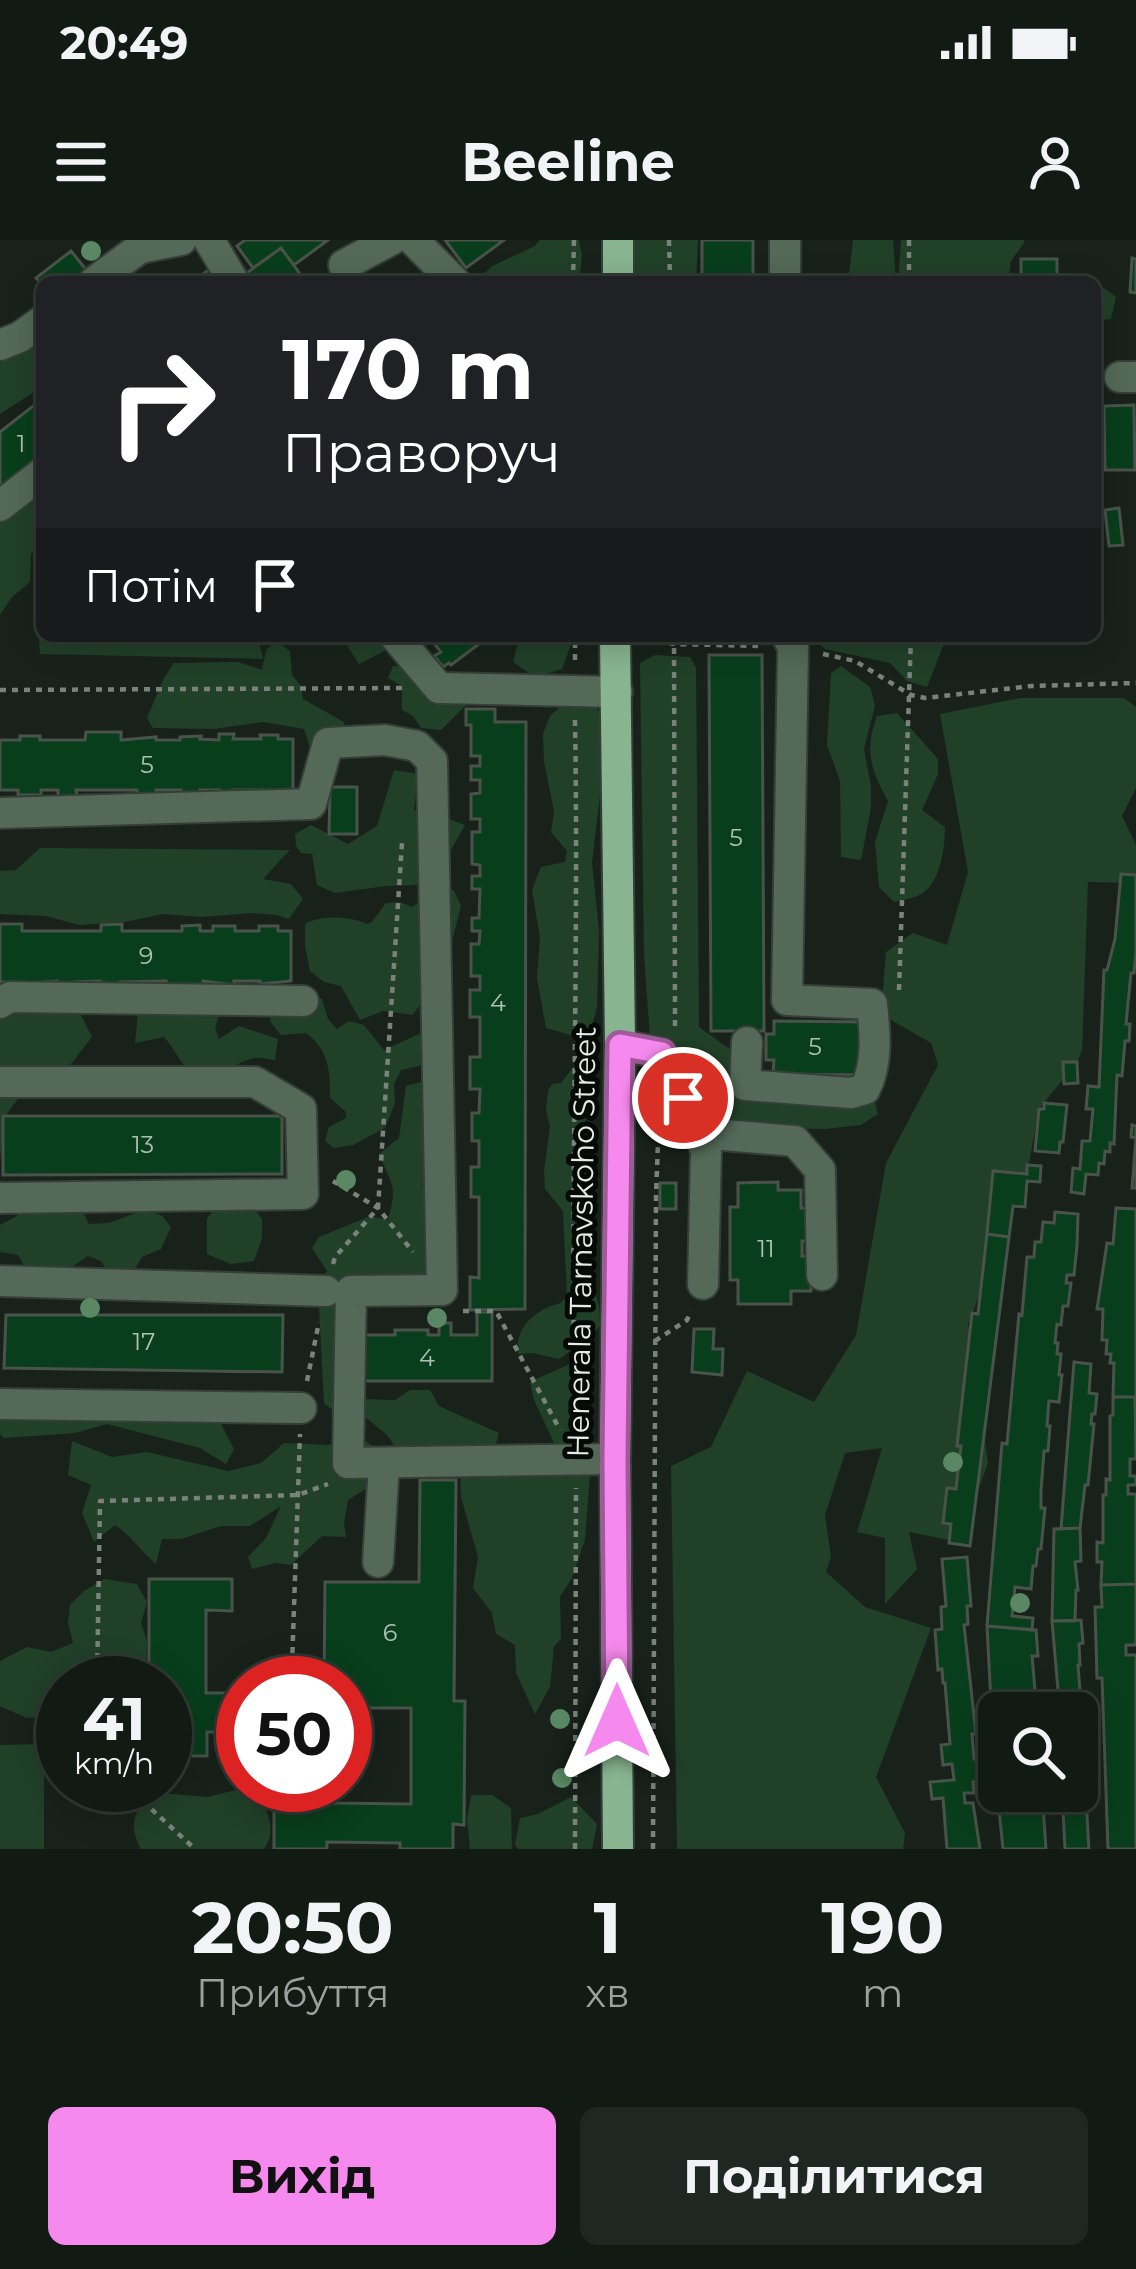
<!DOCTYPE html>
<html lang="uk">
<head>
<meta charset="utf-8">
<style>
  :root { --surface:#121a14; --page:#1f2722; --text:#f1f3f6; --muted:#9ca1a0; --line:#313834; --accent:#f689ed }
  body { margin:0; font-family:Montserrat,sans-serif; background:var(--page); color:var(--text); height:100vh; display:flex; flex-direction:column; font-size:45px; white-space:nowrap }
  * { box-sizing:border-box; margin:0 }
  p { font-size:39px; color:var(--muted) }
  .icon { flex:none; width:66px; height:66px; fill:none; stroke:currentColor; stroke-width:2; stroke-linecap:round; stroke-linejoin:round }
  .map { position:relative; height:1609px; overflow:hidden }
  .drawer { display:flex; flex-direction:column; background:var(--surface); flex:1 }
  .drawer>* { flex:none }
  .hud { position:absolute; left:36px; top:36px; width:1065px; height:366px; border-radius:18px; box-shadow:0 6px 30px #0003,0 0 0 3px var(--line); background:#202124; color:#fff; overflow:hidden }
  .tools { position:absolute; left:978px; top:1452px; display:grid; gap:24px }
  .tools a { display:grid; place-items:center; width:120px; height:120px; border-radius:18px; background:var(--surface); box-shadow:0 6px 30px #0003,0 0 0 3px var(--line); font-size:60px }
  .speed { position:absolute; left:36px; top:1416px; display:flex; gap:24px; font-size:60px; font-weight:700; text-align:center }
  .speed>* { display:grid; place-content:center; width:156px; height:156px; border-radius:50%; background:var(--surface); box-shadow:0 6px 30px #0003,0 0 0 3px var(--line); line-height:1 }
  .speed small { font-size:30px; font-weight:400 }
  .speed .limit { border:18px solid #d22; background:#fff; color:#111 }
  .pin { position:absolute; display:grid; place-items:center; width:102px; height:102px; color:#fff; margin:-51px; border:6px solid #fff; border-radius:50%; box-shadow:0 3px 12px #0007 }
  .me { position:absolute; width:132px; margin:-66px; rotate:0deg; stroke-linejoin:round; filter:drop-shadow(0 0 9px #0008) }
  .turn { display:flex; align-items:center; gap:42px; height:252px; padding:0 48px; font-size:54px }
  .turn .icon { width:156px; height:156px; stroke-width:2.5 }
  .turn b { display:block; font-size:84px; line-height:102px }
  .then { display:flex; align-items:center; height:114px; padding:0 48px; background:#0003; gap:24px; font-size:45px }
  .eta { display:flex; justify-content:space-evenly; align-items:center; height:204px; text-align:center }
  .eta b { font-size:72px; font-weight:700; line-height:84px }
  .cta { display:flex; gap:24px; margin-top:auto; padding:24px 48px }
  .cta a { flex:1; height:138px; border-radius:18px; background:var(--accent); color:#111; font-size:48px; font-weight:700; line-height:138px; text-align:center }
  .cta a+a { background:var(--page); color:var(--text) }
  .status { display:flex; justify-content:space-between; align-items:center; height:84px; padding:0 60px; background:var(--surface); direction:ltr }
  .status svg { height:33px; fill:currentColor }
  header { display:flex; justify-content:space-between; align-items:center; height:156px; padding:0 48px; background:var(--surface); font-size:54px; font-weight:700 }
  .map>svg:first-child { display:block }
</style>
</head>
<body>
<div class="status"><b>20:49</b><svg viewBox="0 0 49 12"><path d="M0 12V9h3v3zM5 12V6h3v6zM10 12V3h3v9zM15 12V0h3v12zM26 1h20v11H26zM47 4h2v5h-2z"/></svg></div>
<header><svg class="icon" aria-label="menu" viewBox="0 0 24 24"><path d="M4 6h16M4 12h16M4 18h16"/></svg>Beeline<svg class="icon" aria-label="person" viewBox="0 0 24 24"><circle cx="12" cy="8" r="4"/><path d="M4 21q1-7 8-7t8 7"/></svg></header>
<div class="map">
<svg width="1136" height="1609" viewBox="0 0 1136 1609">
  <rect width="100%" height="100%" fill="#18221a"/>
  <path fill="#214028" d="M540,0H579L582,16L579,42H479L478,39L492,26L535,6Z
    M629,0H698L696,42H630Z
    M853,0H893L896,42H848Z
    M901,0H1024V3L1011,21L1008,42H898Z
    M1093,40L1116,57L1111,79L1095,81V42H1088Z
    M42,100V143L31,154L0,174V123Z
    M42,256V307L31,314L30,342L12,357L0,375V282L9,272Z
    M42,315V396H258L263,419L40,414L33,320Z
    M341,396H414L359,424Z
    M516,396H574L562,429L535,437L513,422L517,406Z
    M811,396H947L927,447L907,441L890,423L825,409Z
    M276,401L290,411L292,435L301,446L303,459L344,482L347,504L315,525L304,489L263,482L214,489L153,488L147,478L164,438L174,423L238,422L262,430L266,410Z
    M655,415L690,417L696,428L699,787L734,812L728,847L699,860L654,855L644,714L640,423Z
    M393,426H399L473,458L441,490L421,488L413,476L402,470V446L388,438Z
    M841,426L870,447L875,465L864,509L871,546V568L861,620L841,617L840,541L827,505L831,433Z
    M573,455L588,457L600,473L603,530L592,623L599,690L597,767L588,800L546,788L537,738L540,698L532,650L541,627L565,622L567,611L551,592L554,571L544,522L543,494L550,476Z
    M1020,458H1124L1136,467V548L1122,576L1136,605V643L1088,642L1082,811L1077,822L1039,869L1027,934L968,1084L988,1223L959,1302L909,1292L917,1329L885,1364V1298L857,1292L882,1208L845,1213L825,1275L831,1317L826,1332L865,1367L931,1388L876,1537L905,1593L903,1609H677L671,1226L711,1207L747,1131L814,1162L856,1095L886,923L938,825L931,803L881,774L886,712L913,693L947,705L968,632L940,474Z
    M897,473L938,519V534L922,570L945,587C945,607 941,640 923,653C916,658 902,660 894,662L879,647L875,602L888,561C871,530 864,511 877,476Z
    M394,530L418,534L414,570L430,572L465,585L451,610L428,623L417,645L386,646L335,653L317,645L312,614L301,613L296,606L295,594L311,585L348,604L377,586Z
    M40,608L290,610L263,639L291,644L303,659L289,679L277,675L251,673L203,677L163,674L125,682L79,685L46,676L0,674V631L16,630Z
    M443,644L454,651L461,666L451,705L436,740L413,775L383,771L360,780L341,746L324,742L310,731L305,706V684C321,675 350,676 367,684L372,682L386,663L400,662L412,667Z
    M305,749L322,759L328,779L337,789L349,781L364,785L384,810L421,793L431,802L433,817L419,826L401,830L394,844L395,863L385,888L353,905L334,908L325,901L329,887L346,878V872L330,858C330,830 329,810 306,793L281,795L271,783L268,769Z
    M53,760L80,773L92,797L68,828L39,843L17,860L4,878L0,922V768Z
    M191,760L220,774L215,787L219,799L239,786L278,799L275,820C272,820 257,817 254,818C231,822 211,851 189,830C179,821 174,808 164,797L135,803L138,772L153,770L166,775Z
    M577,822C597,857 574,929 592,966V1041L599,1066L600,1086L588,1099L559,1119L533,1113L518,1114C514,1087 537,1068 561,1063L567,1056L563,971L545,949L544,931L550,886L546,870L548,851L552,844L561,843Z
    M421,842L427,854L436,904L424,912L428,936L422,945L432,964L428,1032L415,1038L366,1047L335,1172L324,1163L318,1047L327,1031L312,1008L319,997L370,976L388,980C398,944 392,946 379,914L399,898L406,846Z
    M729,858L862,862L874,859L878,874L861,885L825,889L732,887L711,877L712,871Z
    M25,962H78L89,984L109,983L146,969L162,976L171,987L161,1009L142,1017L128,1041L109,1034L101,1021L88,1016L73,1026L65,1042L30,1036L18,1015L0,1012V985L17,976Z
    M248,962L262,979V998L254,1021L231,1024L207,1014V979L219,963Z
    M574,1122L586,1148L585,1169L591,1179L584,1192L583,1200L555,1205L534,1160L530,1142Z
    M193,1150L219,1155V1180L234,1209L226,1224L200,1208L107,1184L75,1193L4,1198L0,1194V1173L162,1159Z
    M410,1150H430L439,1166L499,1193L496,1204L396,1208L387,1195L359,1172L364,1159L395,1160Z
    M358,1196L377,1209L375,1243L348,1260L344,1283L346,1297L322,1296L291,1325L276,1323L252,1329L248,1317L266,1298L281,1266L250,1286H221L181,1299H162L156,1324C141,1312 132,1296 115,1285L94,1302L82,1273L91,1245L68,1235L72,1201L112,1217L147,1212L228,1231L261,1223L284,1203L328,1205Z
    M592,1206L585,1300L572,1338L560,1357L561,1399L554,1406L550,1447L535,1474L516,1433L515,1405L496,1394L492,1373L473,1348L478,1317L461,1257L460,1225Z
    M104,1339L137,1344L147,1362L141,1383L147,1401L146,1443H63V1476L27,1478L0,1466V1421L27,1407L51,1412L73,1403L68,1383L70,1365L84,1351Z
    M44,1504V1609H0V1505Z
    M240,1549L259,1555C268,1572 277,1591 264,1609H141C129,1587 133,1576 146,1556L172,1554L207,1557Z
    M471,1555H492L511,1568L512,1609H470L467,1580Z
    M571,1557L597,1584L592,1609H518L515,1604L520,1578L538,1574Z"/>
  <path fill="#083e1b" stroke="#49534a" stroke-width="3" d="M245,0H328L294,25L281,8L253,28L237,6Z
    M445,0H504L466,28Z
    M702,0H753V42H702Z
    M281,8L306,42H249L244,35Z
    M71,11L88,32L74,42H42V45L36,38Z
    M1132,18L1136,19V53L1130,52Z
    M1021,19H1057V42H1021Z
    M212,27L223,42H193Z
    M42,159V216L0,248V192Z
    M1134,165L1135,230H1105L1104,166Z
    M1119,268L1123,305L1109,306L1105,270Z
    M428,396H485L487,398L451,425L449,423L443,427L434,416L441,412Z
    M709,415H762L764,791H711Z
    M466,469H495V482H526L525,1069L470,1070V1037L479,1038V957H471V927H479V901H472V873H479L480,849H470V817H480V777H470V750H480V736H471V704H479L480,691H472V678H479L480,649H472V636H480V625L472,624V592H480V579H471V554L480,553V540H471V526H480V516H471V485H466Z
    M86,492H121V500L156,497V500H180V497L201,496L200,499L219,500V494H234L233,499H261L260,495H278V499H293V550H279V554H264V550H233V554H220V550H200V554H181V550H156V556H137V550H76L77,557H58V550H41V555H18V550H0V500H20V496H40V500H85Z
    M330,547H357V594H329Z
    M1121,634L1136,635V713L1134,733H1131L1126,784H1130L1129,801H1125L1122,836L1117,835L1114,904L1110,903V912L1105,911L1104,924L1099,923L1098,935L1086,934L1084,954L1071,952L1073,928L1080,929L1082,901H1090L1093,869H1086L1088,846L1099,847L1104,730H1107L1115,699Z
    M0,684H22V691H101V685L122,684V691H182V686L200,685V691H213V686H235V691H259V686H278V691H291V741L260,744V741H234V745L203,741L204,753H166V741L120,742V747H100V741L75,742V747H57V741L44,742V746H23V742H0Z
    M774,781L865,782L864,835L773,834L774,820H766V794H774Z
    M1063,822H1077L1078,843L1064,844Z
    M1044,863L1067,865L1063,902H1060L1059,913L1035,911L1039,869H1044Z
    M3,876H282V934L3,935Z
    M1132,885L1136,886V948H1132L1136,898L1131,897Z
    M1027,925L1041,926L1040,942L1027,941L1025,967L1013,966L1009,997L987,994L993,931L1027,934Z
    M778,942V950H801V968H810V1001H802V1016H811V1051H791V1064H738V1040H730V967H738V943Z
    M660,943H676V969H660Z
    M1116,968L1136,969V1157H1113L1114,1123H1110L1111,1114H1106L1107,1100H1102L1103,1069H1097L1107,1003L1113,1004Z
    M1055,972L1078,974L1077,1006L1074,1035H1067L1066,1043H1071L1068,1066H1063L1061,1085L1057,1084L1055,1103H1058L1057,1114H1061L1059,1135H1062L1059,1162L1049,1161L1047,1186H1050L1048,1211H1044L1041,1251V1268H1045L1041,1309H1038L1036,1326H1033L1031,1349L1015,1347L1012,1376L1033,1378L1032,1390L987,1386L1002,1203L1007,1204L1019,1074L1022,1075L1027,1017H1034L1035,1002H1041L1043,982L1054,983Z
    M987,994L1009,997L970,1306L949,1303L951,1284L943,1283L947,1248L956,1249L961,1206H957L972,1073L978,1074Z
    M477,1072H492V1141H360L361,1095H395V1090H428V1095H439V1083H451V1095H477Z
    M6,1075H283L282,1132L4,1128Z
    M694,1089H714L713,1109H723L722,1135L692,1132Z
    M1074,1122L1091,1124L1089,1153L1097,1154L1095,1174H1092L1091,1184H1094L1088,1245H1085L1080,1288L1061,1289Z
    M1113,1157H1135L1136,1219H1130V1236H1136V1245H1128V1254H1136V1344L1101,1345L1102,1322H1097V1302L1103,1303V1255H1106V1239L1110,1240V1176L1113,1175Z
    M420,1240H456L454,1461H465L464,1585L453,1584V1609H400V1603L327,1602V1609H274V1545H329V1563L411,1564V1468H345V1443H324L325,1342H419Z
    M1080,1288L1081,1321L1075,1322L1078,1350H1076L1075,1381H1052L1054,1289Z
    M967,1317L971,1366H967L968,1384L964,1385L976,1494H972L974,1519H978L980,1541L973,1542L974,1553H964L965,1563H973L980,1609H947L943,1558L932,1559L930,1542L954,1540L952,1524L943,1525L941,1505L950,1504L945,1443H943L942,1429L938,1430L935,1390L942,1389L941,1367L946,1366L942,1319Z
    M149,1339H232V1371L206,1370V1453H243V1492H207V1516H179V1494H165V1443H149Z
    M1136,1344V1405H1126V1415H1136V1609H1108L1102,1438H1097L1095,1367H1102L1101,1345Z
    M1081,1380L1083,1403L1079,1404L1080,1425H1078L1084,1505H1080L1081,1513H1077V1473H1060L1052,1381Z
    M987,1386L1036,1390L1038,1416H1032L1037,1473H999V1519L994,1520Z
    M999,1519V1551H1042L1046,1609H1003L994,1520Z
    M1077,1525H1084L1089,1609H1065L1062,1551H1077Z"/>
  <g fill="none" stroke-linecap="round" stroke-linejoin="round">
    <g stroke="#353e37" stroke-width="34">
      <path id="minor" d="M209,0L234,42
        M413,0L455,42
        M785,0V42
        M344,25L391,0
        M94,42L140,8L181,0
        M0,105L20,97L42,81
        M1120,137H1136
        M0,266L42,233
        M395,396L439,448L617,452
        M0,573L311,564L328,503L385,500L417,506L432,521L442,1050L351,1051L348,1223L615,1219
        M0,763L10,757L303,761
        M747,802L745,845L851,853L865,849C878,823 875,793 872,764L787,760L793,407L787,396
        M620,805L662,813L700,893L795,901L820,930L822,1035
        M0,842H255L301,869L303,954L1,958
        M700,893L706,912L703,1044
        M0,1041L326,1051
        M0,1164L301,1168
        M378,1322L384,1224"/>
    </g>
    <g stroke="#353e37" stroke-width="34">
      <path id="major" d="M618,42V0
        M615,396L620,805L615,1219L618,1609"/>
    </g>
    <path stroke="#7a827b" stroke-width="4.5" stroke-dasharray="6 6" stroke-linecap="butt" d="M669,0L670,42
      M909,0V42
      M573,42L574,0
      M674,396L675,786
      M645,398L674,404L758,406
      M823,414L855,421L911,455L925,458L1031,446L1136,443
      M575,420V396
      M0,450L402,448
      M575,480C579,718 570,956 575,1194
      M899,750L911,396
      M333,941L378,968L413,1012
      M333,1024L335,1017L378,968L402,603
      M463,1071H496L560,1190
      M655,1101L687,1080L691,1071
      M307,1141L319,1082
      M292,1425L300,1194
      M97,1443L100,1261L298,1255L328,1244
      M125,1545L195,1609
      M575,1609L576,1248
      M653,1609L656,955L659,877"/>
    <use href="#minor" stroke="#546958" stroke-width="30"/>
    <use href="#major" stroke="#88b490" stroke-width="30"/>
  </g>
  <g fill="#5a8864">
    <circle cx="91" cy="11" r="10"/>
    <circle cx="714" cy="851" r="10"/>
    <circle cx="346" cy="940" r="10"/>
    <circle cx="90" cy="1068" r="10"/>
    <circle cx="437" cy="1078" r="10"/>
    <circle cx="953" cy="1222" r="10"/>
    <circle cx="1020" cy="1363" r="10"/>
    <circle cx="560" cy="1479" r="10"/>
    <circle cx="562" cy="1538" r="10"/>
  </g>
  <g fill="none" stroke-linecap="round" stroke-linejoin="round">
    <g stroke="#a0599a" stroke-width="30">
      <path id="route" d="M617,1481L615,1219L620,805L662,813L683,858"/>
    </g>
    <use href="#route" stroke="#f689ed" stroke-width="21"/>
  </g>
  <g text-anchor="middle" stroke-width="10" stroke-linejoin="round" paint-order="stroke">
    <g font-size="24" fill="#aec0b4">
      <text x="21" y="212">1</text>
      <text x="147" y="533">5</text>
      <text x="736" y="606">5</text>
      <text x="146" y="724">9</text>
      <text x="498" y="771">4</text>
      <text x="815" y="815">5</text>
      <text x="143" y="913">13</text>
      <text x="766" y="1017">11</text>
      <text x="144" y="1110">17</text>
      <text x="427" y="1126">4</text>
      <text x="390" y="1401">6</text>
    </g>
    <g font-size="30" fill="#e6ece7" stroke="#060a07">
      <text transform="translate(582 1002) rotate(-89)" y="10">Henerala Tarnavskoho Street</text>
    </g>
  </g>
</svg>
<div class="tools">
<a><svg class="icon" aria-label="search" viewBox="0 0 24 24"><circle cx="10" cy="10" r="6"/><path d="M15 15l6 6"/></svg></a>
</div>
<div class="speed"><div>41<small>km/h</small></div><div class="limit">50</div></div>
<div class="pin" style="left:683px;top:858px;background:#d93025"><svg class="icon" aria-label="arrive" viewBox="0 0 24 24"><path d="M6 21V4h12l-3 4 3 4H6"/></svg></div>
<svg class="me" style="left:617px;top:1481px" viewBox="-20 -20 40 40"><path d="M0-17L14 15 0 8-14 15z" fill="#f689ed" stroke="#fff" stroke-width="4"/></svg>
<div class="hud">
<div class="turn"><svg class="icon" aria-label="right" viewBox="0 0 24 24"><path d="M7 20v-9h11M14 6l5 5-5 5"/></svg><div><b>170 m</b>Праворуч</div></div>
<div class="then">Потім<svg class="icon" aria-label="arrive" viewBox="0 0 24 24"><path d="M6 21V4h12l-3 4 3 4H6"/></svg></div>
</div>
</div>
<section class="drawer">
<div class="eta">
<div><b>20:50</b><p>Прибуття</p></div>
<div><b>1</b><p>хв</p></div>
<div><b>190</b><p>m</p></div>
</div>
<div class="cta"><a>Вихід</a><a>Поділитися</a></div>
</section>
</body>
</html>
